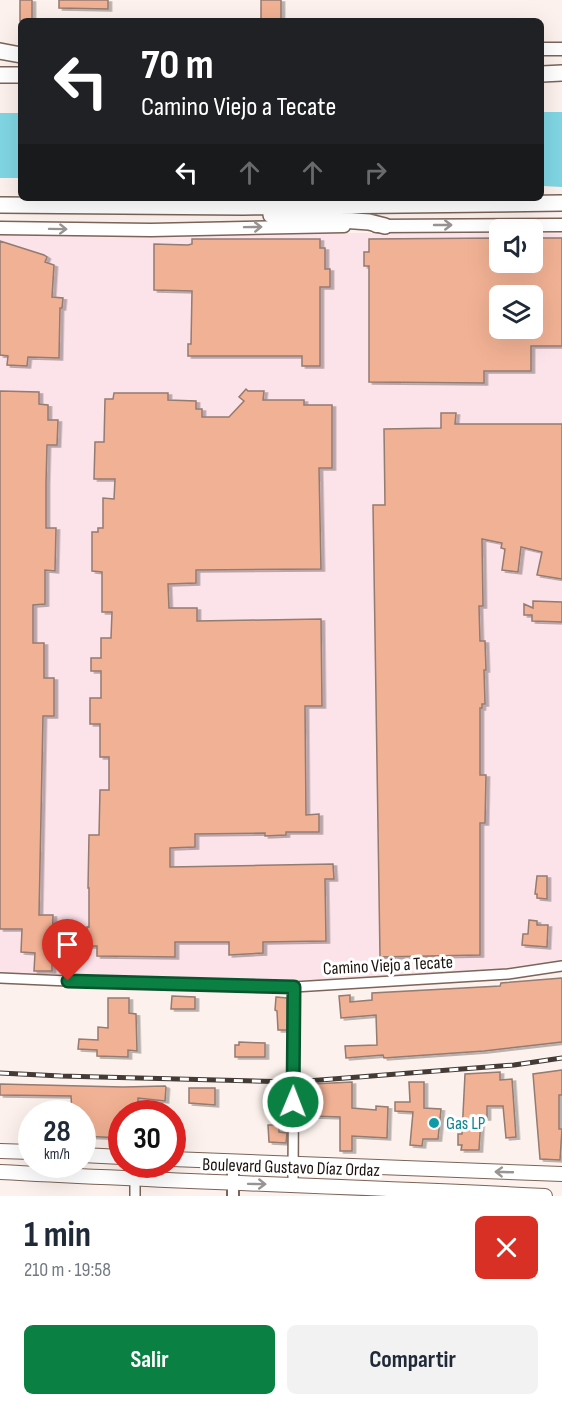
<!DOCTYPE html>
<html lang="es">
<head>
<meta charset="utf-8">
<style>
  :root { --surface:#fff; --page:#f2f2f3; --text:#1f2937; --muted:#747a83; --accent:#0b8043 }
  body { margin:0; font-family:"Sofia Sans Condensed",sans-serif; background:var(--page); color:var(--text); height:100vh; display:flex; flex-direction:column; font-size:22px; white-space:nowrap }
  * { box-sizing:border-box; margin:0 }
  p { font-size:20px; color:var(--muted) }
  .icon { flex:none; width:33px; height:33px; fill:none; stroke:currentColor; stroke-width:2; stroke-linecap:round; stroke-linejoin:round }
  .map { position:relative; height:1196px; overflow:hidden }
  .drawer { display:flex; flex-direction:column; background:var(--surface); flex:1 }
  .drawer>* { flex:none }
  .banner { position:absolute; left:18px; top:18px; width:526px; height:183px; border-radius:9px; box-shadow:0 6px 24px #0002; background:#202124; color:#fff; overflow:hidden }
  .buttons { position:absolute; left:489px; top:219px; display:grid; gap:12px }
  .buttons a { display:grid; place-items:center; width:54px; height:54px; border-radius:9px; background:var(--surface); box-shadow:0 6px 24px #0002; font-size:30px }
  .speed { position:absolute; left:18px; top:1100px; display:flex; gap:12px; font-size:30px; font-weight:700; text-align:center }
  .speed>* { display:grid; place-content:center; width:78px; height:78px; border-radius:50%; background:var(--surface); box-shadow:0 6px 24px #0002; line-height:1 }
  .speed small { font-size:15px; font-weight:400 }
  .speed .limit { border:9px solid #d22; background:#fff; color:#111 }
  .pin { position:absolute; display:grid; place-items:center; width:51px; height:51px; color:#fff; margin:-62px -26px; border-radius:50% 50% 50% 0; rotate:-45deg; box-shadow:0 0 6px #0007 }
  .pin .icon { rotate:45deg }
  .me { position:absolute; width:66px; margin:-33px; rotate:1deg; stroke-linejoin:round; filter:drop-shadow(0 0 4px #0008) }
  .turn { display:flex; align-items:center; gap:21px; height:126px; padding:0 24px; font-size:27px }
  .turn .icon { width:78px; height:78px; stroke-width:2.5 }
  .turn b { display:block; font-size:42px; line-height:51px }
  .lanes { display:flex; align-items:center; height:57px; padding:0 24px; background:#0003; justify-content:center; gap:30px; direction:ltr }
  .lanes .off { opacity:.35 }
  .round { display:grid; place-items:center; flex:none; width:63px; height:63px; border-radius:9px; background:var(--page) }
  .overview { display:flex; align-items:center; justify-content:space-between; height:102px; padding:0 24px }
  h1 { font-size:36px; font-weight:700; line-height:45px }
  .action { display:flex; gap:12px; margin-top:auto; padding:12px 24px }
  .action a { flex:1; height:69px; border-radius:9px; background:var(--accent); color:#fff; font-size:24px; font-weight:700; line-height:69px; text-align:center }
  .action a+a { background:var(--page); color:var(--text) }
  .map>svg:first-child { display:block }
</style>
</head>
<body>
<div class="map">
<svg width="562" height="1196" viewBox="0 0 562 1196">
  <defs>
    <filter id="shadow"><feDropShadow dx="3.5" dy="2" stdDeviation="0" flood-color="#0004"/></filter>
  </defs>
  <rect width="100%" height="100%" fill="#fcf1ec"/>
  <path fill="#fce2e9" fill-rule="evenodd" d="M0,233H499L500,262H532L533,233L562,234V962L503,973L297,981L68,979L0,976ZM500,296H532V328H500Z"/>
  <path fill="#81d6e4" d="M542,112H562V187L542,186Z
    M0,113H21V178H0Z"/>
  <path fill="#f1b194" stroke="#947b70" stroke-width="1.5" fill-rule="evenodd" filter="url(#shadow)" d="M20,0H32V21H20Z
    M59,0H108V9L59,8Z
    M261,0H281V21H261Z
    M500,238V262H532V238H562V346H531V371H484V383L369,382V266H364V252H369V239ZM500,296H532V328H500Z
    M192,239H320V248H325V269H330V287H320V366H302V356H188V344H191L192,291L154,290V244L188,245L192,244Z
    M0,241L44,255L47,257L45,262L54,265L52,297L63,298L62,308H60L59,358L28,357L27,366L7,365L8,356L0,355Z
    M246,389L248,391H264L263,400H304V405H332V468H319L321,569L196,570V583L168,584L169,608H197V621L321,619L322,706H305L306,815L319,814V832H286V835L265,836V833L195,834V847L170,848V867L333,864L334,879H325L326,941L263,942V953L229,955V942H175V957L97,956V946H87V927H89V888H88L89,835H99L100,790H109V757H100V724H90V698H101V671H91V658H101V638H111L112,612H102V572L92,571V532H98V528H103V498L114,499L115,479H94L95,442H104L105,399H113L114,393H168V400L196,401V409H202V417H229L244,401L239,397Z
    M0,391L39,392V404L48,405V420H58L57,445H47L46,483V528H56L55,571L45,570V604L33,605V643H44V678H54V716H43L39,915H53L52,950H61V958H52V971H34L35,953L21,952L22,929H0Z
    M441,413H456L455,424H562V579L537,575L542,552L521,547L518,572L502,570L505,549L501,548L502,543L482,539L483,606H479L480,641H485L486,670H484L485,704H482V708H480V775H486L485,823H480V955L380,957L373,505H385L384,429L441,428Z
    M533,601L562,602V622L532,621V615H524V604L533,608Z
    M537,876H547V899L537,898V894H535Z
    M529,920L537,921V925H548L547,947L522,945L523,934H528Z
    M562,978V1042L484,1051L384,1058L383,1055L346,1058L345,1046L377,1045L376,1015L341,1018L339,996L350,995V1002L372,1000V993L500,986L501,983Z
    M172,996L195,997V1009H171Z
    M276,997L287,998V1030H278L277,1011L275,1010Z
    M108,998H129V1013L136,1014L137,1051L128,1050V1057L97,1056V1050L78,1049L79,1039L98,1040V1027L108,1028Z
    M239,1042L265,1043V1057H235V1045H239Z
    M562,1070V1095H559V1129H562L560,1160L540,1159L533,1074Z
    M500,1072V1080L512,1079L516,1137L506,1138L503,1106H487V1118H481L479,1150H461L462,1145H458V1134H462L465,1074Z
    M352,1082V1108L376,1110V1106L388,1107L387,1138L352,1136V1151H340V1117L311,1116L312,1084Z
    M409,1082H424V1108L441,1109L438,1139H423L422,1146L410,1145L413,1112L395,1111V1102H410Z
    M0,1084L123,1087L165,1086L166,1087L165,1101L138,1098V1113H122V1138L82,1136V1113H72L71,1096L0,1095Z
    M189,1088H215V1105L189,1103Z
    M268,1125H279V1132L287,1133L286,1143L269,1142Z"/>
  <g fill="none" stroke-linecap="round" stroke-linejoin="round">
    <g stroke="#7b6458" stroke-width="12">
      <path id="minor" d="M0,978L68,981L294,987L508,974L562,966
        M135,1179V1196
        M293,1184L294,987"/>
    </g>
    <g stroke="#7b6458" stroke-width="14">
      <path id="tertiary" d="M233,1162V1196"/>
    </g>
    <g stroke="#7b6458" stroke-width="15">
      <path id="secondary" d="M542,49H562
        M376,226L562,225
        M0,228L151,230L344,226"/>
    </g>
    <g stroke="#7b6458" stroke-width="16">
      <path id="primary" d="M0,1151L32,1152
        M82,1155L122,1157
        M172,1159L562,1174
        M0,1172C182,1182 363,1187 545,1196"/>
    </g>
    <g stroke="#7b6458" stroke-width="18">
      <path id="trunk" d="M0,51L21,55
        M542,74L562,73
        M0,75H21
        M0,205L243,207L562,203
        M271,215L369,222L385,226"/>
    </g>
    <use href="#minor" stroke="#fff" stroke-width="9"/>
    <use href="#tertiary" stroke="#fff" stroke-width="10"/>
    <use href="#secondary" stroke="#fff" stroke-width="12"/>
    <use href="#primary" stroke="#fff" stroke-width="14"/>
    <use href="#trunk" stroke="#fff" stroke-width="15"/>
    <g stroke="#443b36" stroke-width="5">
      <path id="rail" d="M0,1073L61,1076L294,1082L514,1065L562,1058"/>
    </g>
    <use href="#rail" stroke="#fff" stroke-width="3" stroke-dasharray="9" stroke-linecap="butt"/>
  </g>
  <defs><path id="oneway-shaft" d="M-6 0H5M1.5-3L5.5 0L1.5 3" fill="none" stroke-width="1.6" stroke-linecap="round" stroke-linejoin="round" transform="scale(1.5)"/></defs>
  <g stroke="#989492">
    <use href="#oneway-shaft" transform="translate(443 225)"/>
    <use href="#oneway-shaft" transform="translate(253 227) rotate(-1)"/>
    <use href="#oneway-shaft" transform="translate(58 229) rotate(1)"/>
    <use href="#oneway-shaft" transform="translate(504 1172) rotate(-178)"/>
    <use href="#oneway-shaft" transform="translate(257 1184) rotate(1)"/>
  </g>
  <g fill="none" stroke-linecap="round" stroke-linejoin="round">
    <g stroke="#07532c" stroke-width="15">
      <path id="route" d="M68,981L294,987L293,1102"/>
    </g>
    <use href="#route" stroke="#0b8043" stroke-width="10"/>
  </g>
  <circle fill="#0f9aa8" stroke="#fff" stroke-width="2" cx="434" cy="1123" r="6"/>
  <g text-anchor="middle" stroke-width="6" stroke-linejoin="round" paint-order="stroke">
    <g font-size="18" fill="#1a110c" stroke="#fff">
      <text transform="translate(388 965) rotate(-3)" y="6">Camino Viejo a Tecate</text>
      <text transform="translate(291 1167) rotate(2)" y="6">Boulevard Gustavo Díaz Ordaz</text>
    </g>
    <g font-size="18" fill="#0d838f" stroke="#fff" text-anchor="start">
      <text x="446" y="1129">Gas LP</text>
    </g>
  </g>
</svg>
<div class="buttons">
<a><svg class="icon" aria-label="sound" viewBox="0 0 24 24"><path d="M4 9h4l5-4v14l-5-4H4zM17 9q2 3 0 6"/></svg></a>
<a><svg class="icon" aria-label="layers" viewBox="0 0 24 24"><path d="M12 4l9 5-9 5-9-5zM3 14l9 5 9-5"/></svg></a>
</div>
<div class="speed"><div>28<small>km/h</small></div><div class="limit">30</div></div>
<div class="pin" style="left:68px;top:981px;background:#d93025"><svg class="icon" aria-label="arrive" viewBox="0 0 24 24"><path d="M6 21V4h12l-3 4 3 4H6"/></svg></div>
<svg class="me" style="left:293px;top:1102px" viewBox="-20 -20 40 40"><circle r="17" fill="#0b8043" stroke="#fff" stroke-width="3"/><path d="M0-11L8 9 0 5-8 9z" fill="#fff"/></svg>
<div class="banner">
<div class="turn"><svg class="icon" aria-label="left" viewBox="0 0 24 24"><path d="M17 20v-9H6M10 6l-5 5 5 5"/></svg><div><b>70 m</b>Camino Viejo a Tecate</div></div>
<div class="lanes"><svg class="icon" aria-label="left" viewBox="0 0 24 24"><path d="M17 20v-9H6M10 6l-5 5 5 5"/></svg><svg class="icon off" aria-label="ahead" viewBox="0 0 24 24"><path d="M12 20V5M6 11l6-6 6 6"/></svg><svg class="icon off" aria-label="ahead" viewBox="0 0 24 24"><path d="M12 20V5M6 11l6-6 6 6"/></svg><svg class="icon off" aria-label="right" viewBox="0 0 24 24"><path d="M7 20v-9h11M14 6l5 5-5 5"/></svg></div>
</div>
</div>
<section class="drawer">
<div class="overview"><div><h1>1 min</h1><p>210 m · 19:58</p></div><a class="round" style="background:#d93025;color:#fff"><svg class="icon" aria-label="close" viewBox="0 0 24 24"><path d="M6 6l12 12M18 6L6 18"/></svg></a></div>
<div class="action"><a>Salir</a><a>Compartir</a></div>
</section>
</body>
</html>
